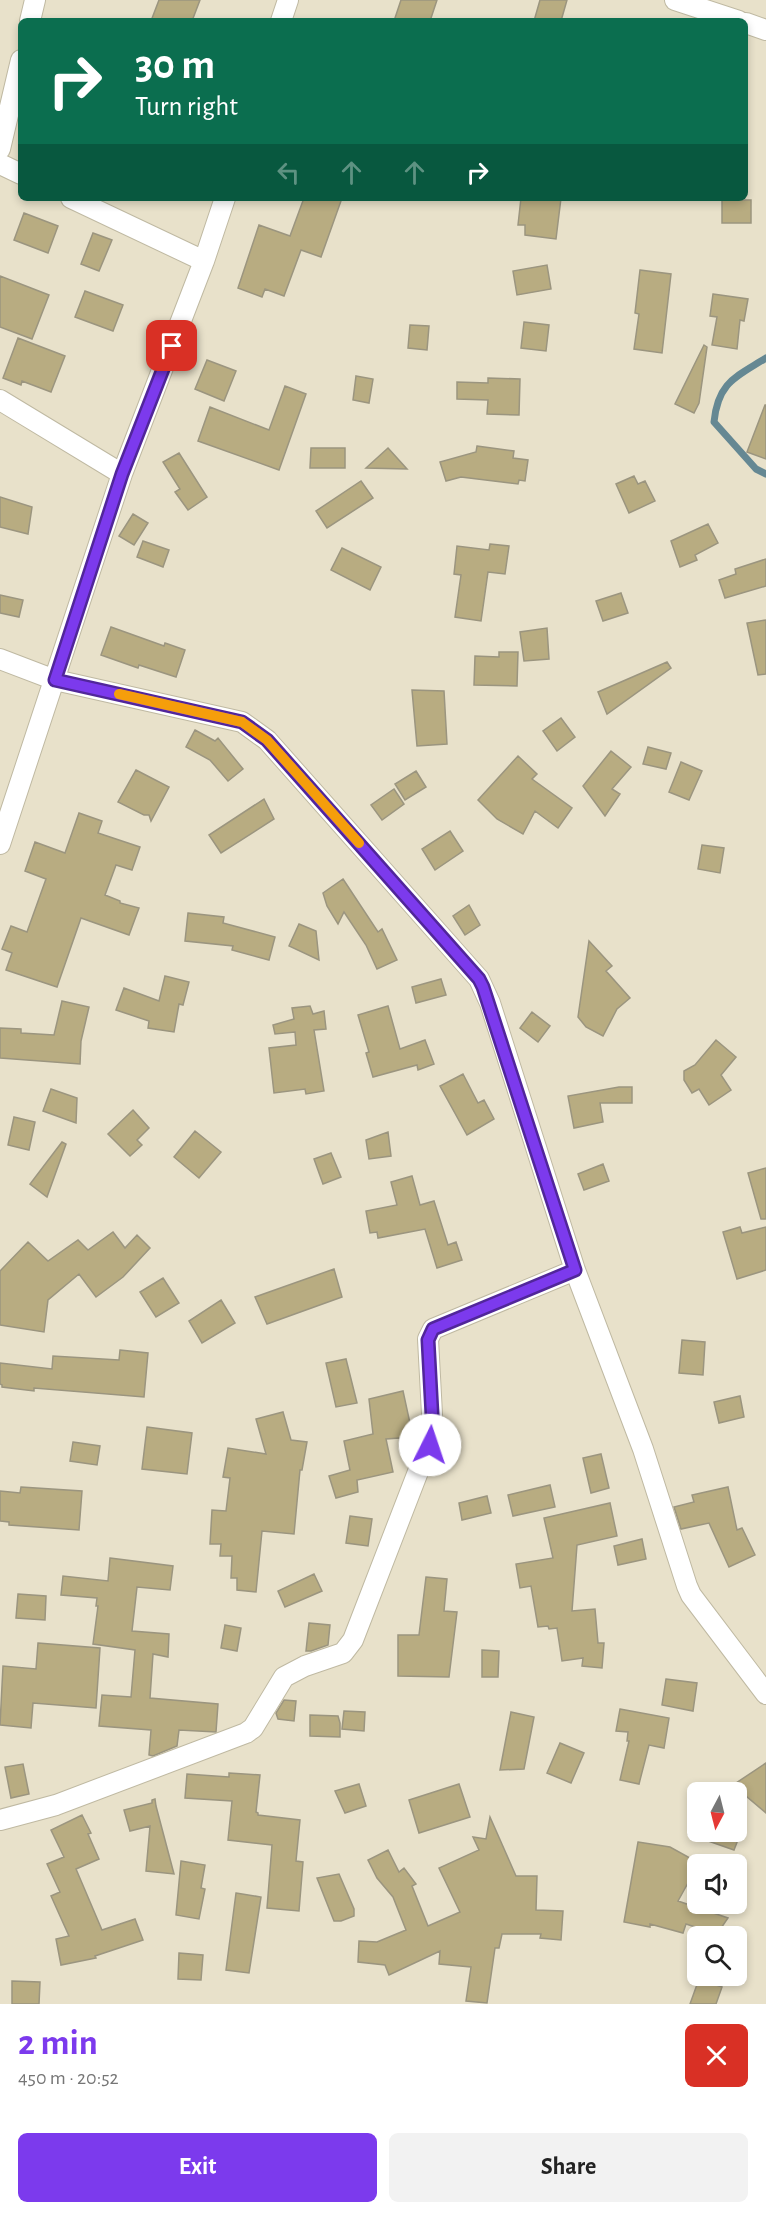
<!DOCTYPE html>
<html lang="en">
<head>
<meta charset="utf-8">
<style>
  :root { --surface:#fff; --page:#f2f2f2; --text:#222; --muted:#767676; --accent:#7c3aed }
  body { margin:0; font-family:"Alegreya Sans",sans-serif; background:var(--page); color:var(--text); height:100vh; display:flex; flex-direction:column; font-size:22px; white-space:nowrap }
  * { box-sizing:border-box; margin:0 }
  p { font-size:20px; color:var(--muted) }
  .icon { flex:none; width:33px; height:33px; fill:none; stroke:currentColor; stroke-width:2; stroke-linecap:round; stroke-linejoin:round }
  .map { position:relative; height:2004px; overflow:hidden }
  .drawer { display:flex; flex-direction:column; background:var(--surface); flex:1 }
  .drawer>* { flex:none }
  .guide { position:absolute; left:18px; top:18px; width:730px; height:183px; border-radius:9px; box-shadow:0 3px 9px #0003; background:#0b6e4f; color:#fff; overflow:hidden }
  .needle { width:39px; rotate:187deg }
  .controls { position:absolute; left:687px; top:1782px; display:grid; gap:12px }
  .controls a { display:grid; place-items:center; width:60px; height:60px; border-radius:9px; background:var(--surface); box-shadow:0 3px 9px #0003; font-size:30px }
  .pin { position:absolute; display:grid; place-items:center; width:51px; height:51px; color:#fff; margin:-26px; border-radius:12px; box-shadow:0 3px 9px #0006 }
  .me { position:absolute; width:66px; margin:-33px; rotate:4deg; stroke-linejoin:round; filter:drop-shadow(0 0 4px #0008) }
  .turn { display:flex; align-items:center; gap:21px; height:126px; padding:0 18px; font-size:27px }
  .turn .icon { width:78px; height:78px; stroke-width:2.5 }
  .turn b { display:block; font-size:42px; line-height:51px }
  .lanes { display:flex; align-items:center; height:57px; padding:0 18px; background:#0003; justify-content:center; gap:30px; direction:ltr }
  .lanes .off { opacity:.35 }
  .round { display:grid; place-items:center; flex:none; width:63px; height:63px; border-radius:9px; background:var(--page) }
  .head { display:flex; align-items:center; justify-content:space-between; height:102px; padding:0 18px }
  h1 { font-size:36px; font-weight:700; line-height:45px; color:var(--accent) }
  .button { display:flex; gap:12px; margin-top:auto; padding:12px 18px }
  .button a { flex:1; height:69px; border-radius:9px; background:var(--accent); color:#fff; font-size:24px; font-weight:700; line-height:69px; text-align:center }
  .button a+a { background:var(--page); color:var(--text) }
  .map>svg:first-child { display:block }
</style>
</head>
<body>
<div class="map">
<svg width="766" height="2004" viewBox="0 0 766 2004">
  <rect width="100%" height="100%" fill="#e8e1ca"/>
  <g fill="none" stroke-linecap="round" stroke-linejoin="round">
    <path stroke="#658893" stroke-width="7" d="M766,358C736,377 718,382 714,422L756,469L766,474"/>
  </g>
  <path fill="#b8ac81" stroke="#9b957f" stroke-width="1.5" d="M159,0H200L192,21H151Z
    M401,0H437L430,21H394Z
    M540,0H567L561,21H534Z
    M304,198H342L321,257L301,250L284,296L265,289L262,297L238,288L259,225L290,236Z
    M521,198H561L556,239L525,235V225H518Z
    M722,200H751V223H722Z
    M24,213L58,226L48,253L14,240Z
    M93,233L112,240L99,271L81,264Z
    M547,265L551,289L517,295L513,271Z
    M640,270L671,274L662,353L634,349L639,314L635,313Z
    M0,276L49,295L32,339L0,327Z
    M85,291L123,305L113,331L75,317Z
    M713,294L748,299L744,321L740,320L737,349L712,345L717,317L710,316Z
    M524,322L549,325L546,351L521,348Z
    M410,325L429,326L427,350L408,348Z
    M18,338L65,356L51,392L22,381L21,385L3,378Z
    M704,345L707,347L699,403L694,413L675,404Z
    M207,360L236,371L224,401L195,389Z
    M356,376L373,379L369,403L353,400Z
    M488,378L520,379L519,415L487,414L488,400L457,399V382L488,383Z
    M285,386L306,394L279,470L198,441L210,407L269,430Z
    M765,405H766V459L747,452Z
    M477,446L514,451L513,458L528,460L525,481L519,480L518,484L461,477L446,481L440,462L476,452Z
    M311,448H345V468H310Z
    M388,448L407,469L366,468Z
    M179,453L207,497L188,510L175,492L180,489L163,462Z
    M634,476L638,484L645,481L655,501L629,513L616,484Z
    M361,481L373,498L327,528L316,511Z
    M0,497L32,507L28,534L0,527Z
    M133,514L148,523L134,545L119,536Z
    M708,524L718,543L695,555L697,560L680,567L671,541Z
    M143,541L169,550L163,567L137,557Z
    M490,544L509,546L505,574L488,572L481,621L455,617L461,575L454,574L457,546L489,550Z
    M342,548L381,567L370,590L331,570Z
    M766,559V586L725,598L719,580L736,574L735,569Z
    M621,593L628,613L603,621L596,601Z
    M0,595L23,600L19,617L0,613Z
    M766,620V674L758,675L747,623Z
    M111,627L164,646L165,643L185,650L176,677L139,665L138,668L101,655Z
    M547,628L549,659L524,661L520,632Z
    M499,652H518L517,686L474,685L475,656L499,657Z
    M667,662L671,668L607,714L598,692Z
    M412,690L444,691L447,744L417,746Z
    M561,718L575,737L557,751L543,731Z
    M195,730L215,741L218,738L243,769L228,781L210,760L186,747Z
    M648,747L671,753L666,769L643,764Z
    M611,751L631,767L612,789L620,794L605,816L583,786Z
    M518,756L537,774L532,779L572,808L558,828L535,811L523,834L497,819L478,800Z
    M681,762L702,771L689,800L669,792Z
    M136,770L169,787L151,821L149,815H144L118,802Z
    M416,771L426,787L405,800L395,784Z
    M394,789L404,804L382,820L371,805Z
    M264,799L274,819L221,853L209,835Z
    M79,813L102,821L98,833L140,847L132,870L116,865L105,895L120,901V903L139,908L129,935L81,918L57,987L6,970L12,953L2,949L11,926L27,932L46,879L25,871L35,842L65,853Z
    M450,831L463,851L435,870L422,849Z
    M702,845L724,848L720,873L698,869Z
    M343,879L378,932L382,929L397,960L377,969L366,945L344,912L338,924L327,906L323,893Z
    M469,905L480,925L465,935L453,916Z
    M188,913L224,917L223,923L275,937L269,960L232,950L233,946L185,941Z
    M299,924L316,931L319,960L289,946Z
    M589,941L612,966L606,971L630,998L617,1009L603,1036L586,1027L578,1017Z
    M165,976L189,982L183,1005L179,1004L174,1032L148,1028L149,1021L116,1010L124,988L159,1001Z
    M441,979L446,995L416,1003L412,987Z
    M62,1001L89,1007L81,1041L80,1064L0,1058V1028L21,1029V1033L54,1035Z
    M310,1006L313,1014L324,1011L326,1029L314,1030L324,1091L306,1094L305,1089L274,1093L269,1048L296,1045L295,1032L275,1034L273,1025L294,1019L292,1008Z
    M388,1006L400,1049L425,1040L434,1064L418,1070L417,1065L373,1077L366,1053L369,1052L358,1015Z
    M532,1012L550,1026L538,1042L520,1028Z
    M716,1040L736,1057L721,1075L731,1090L709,1105L699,1089L692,1093L684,1080V1071L695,1065Z
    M463,1074L478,1103L484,1100L494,1119L467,1135L440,1086Z
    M619,1087H632V1103H600L603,1122L574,1128L568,1096Z
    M51,1089L77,1098L76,1123L43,1111Z
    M133,1110L149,1128L137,1140L142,1145L130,1156L108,1134Z
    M14,1117L35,1122L29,1150L8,1145Z
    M195,1131L221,1152L199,1178L174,1157Z
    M388,1132L391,1156L369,1159L366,1140Z
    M62,1142L66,1144L47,1197L30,1184Z
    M331,1153L341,1177L323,1184L314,1159Z
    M603,1164L609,1181L584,1190L578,1174Z
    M766,1168V1219H761L748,1173Z
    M412,1176L420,1205L434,1201L448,1245L456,1242L462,1260L437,1268L425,1229L378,1238L377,1232L370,1233L366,1211L397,1205L391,1182Z
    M740,1227L742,1233L766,1227V1270L737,1279L723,1232Z
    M113,1232L125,1248L137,1235L150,1248L123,1277L96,1297L79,1274L48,1300L44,1332L0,1325V1271L28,1242L48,1261L78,1240L88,1250Z
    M334,1269L342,1297L267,1324L255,1297Z
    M163,1278L179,1303L156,1317L140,1292Z
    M221,1300L235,1323L202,1343L189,1321Z
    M682,1340L705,1342L703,1375L679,1373Z
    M120,1350L148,1353L144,1397L34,1388V1391L2,1387V1385L0,1384V1363L52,1369L53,1356L119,1360Z
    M346,1359L357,1403L336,1407L326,1363Z
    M403,1391L413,1437L386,1439L393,1472L357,1480L358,1492L336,1498L329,1476L350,1470L344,1441L373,1434L369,1399Z
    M740,1396L744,1417L719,1423L714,1402Z
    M283,1412L291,1440L307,1442L302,1470H300L294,1534L262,1531L256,1592L237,1590V1578H231L232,1556H220L221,1544H210L212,1510L226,1511L230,1478L223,1477L228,1448L266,1454L256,1419Z
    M147,1427L192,1433L187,1474L142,1469Z
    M73,1442L100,1446L97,1465L70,1461Z
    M601,1454L609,1488L591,1493L583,1458Z
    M550,1485L555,1507L513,1516L508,1495Z
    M21,1487L82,1491L79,1530L9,1525V1522L0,1521V1491L20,1493Z
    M728,1487L737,1530L742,1528L755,1555L729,1567L709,1523L681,1529L674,1507L694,1502L692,1495Z
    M487,1496L491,1513L462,1520L459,1503Z
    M610,1503L617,1536L577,1545L572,1611L595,1609L598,1643H604L602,1668L582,1666L583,1658L562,1661L557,1628L549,1629L548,1626L538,1627L531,1586L520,1588L516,1564L553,1558L544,1518Z
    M350,1516L372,1519L368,1546L346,1543Z
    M642,1539L646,1559L618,1565L614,1546Z
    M110,1558L173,1566L170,1590L137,1587L132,1631L169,1634L168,1657L153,1654L150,1698L218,1704L216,1732L179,1730L177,1746L153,1756L149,1755L151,1730L99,1726L102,1695L131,1697L135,1650L93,1644L98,1606H96L97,1598L61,1595L63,1576L108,1581Z
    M314,1574L322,1591L285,1607L278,1591Z
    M426,1577L447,1579L444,1611L457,1612L449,1677L398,1676V1635H419Z
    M18,1594L46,1596L45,1620L16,1618Z
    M309,1623L330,1625L328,1645L311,1651H306Z
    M225,1625L241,1628L237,1651L221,1648Z
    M38,1643L100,1648L96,1708L33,1703L31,1728L0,1725L3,1666L36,1669Z
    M482,1650L499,1651L498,1677H482Z
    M666,1679L697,1683L693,1711L662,1705Z
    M284,1700L296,1701L294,1721L278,1719L276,1713Z
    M620,1709L669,1718L664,1748L649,1745L639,1784L620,1780L629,1741H627L628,1732L616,1731Z
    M344,1711L365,1712L364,1731L342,1729Z
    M511,1712L534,1717L524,1769L500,1770Z
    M310,1715L338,1716L340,1723V1737L310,1736Z
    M560,1743L584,1753L571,1783L547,1773Z
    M766,1763V1813L733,1785Z
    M23,1764L29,1794L11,1798L5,1767Z
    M229,1773L260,1775L256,1812L258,1813V1815L300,1820L296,1861L303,1862L299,1911L267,1908L272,1845L228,1840L232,1801L185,1798L187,1774L229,1777Z
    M359,1784L366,1806L345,1813L335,1791Z
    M459,1784L470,1817L419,1833L409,1800Z
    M155,1799L156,1806L174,1874L146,1871L150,1826L130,1831L124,1810L152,1803V1800Z
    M82,1815L91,1833L88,1834L99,1859L76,1869L102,1930L135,1919L143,1940L95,1956L96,1958L61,1965L56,1939L69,1936L51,1896L60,1892L47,1864L64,1857L51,1830Z
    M490,1817L516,1876H537L536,1910L563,1911L561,1940L540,1938L541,1934H502L499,1948H495L487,2003L466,2001L471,1967L439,1964L440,1951L389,1975L385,1965L358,1962L359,1941L377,1942L406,1930L393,1897L377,1878L368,1860L388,1850L399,1872L404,1868L416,1884L412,1886L428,1926L460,1912L439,1868L479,1850L473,1837L486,1839Z
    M688,1832H741L734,1850L688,1834Z
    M638,1842L670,1847L699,1863L678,1901L728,1918L717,1934L686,1924L683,1933L650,1924V1927L624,1922Z
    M181,1861L205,1865L201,1888L205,1889L199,1919L176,1915Z
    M339,1874L354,1909V1916L341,1921H334L317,1878Z
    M236,1893L261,1897L249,1973L226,1970Z
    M179,1953L203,1955L201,1980L178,1979Z
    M699,1979L722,1987L716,2004H690Z
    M12,1981L40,1982L39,2004H12Z"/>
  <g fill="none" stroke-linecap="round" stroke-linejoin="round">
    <g stroke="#bfb9a2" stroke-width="22">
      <path id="street" d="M675,0L739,21
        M30,21L35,0
        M281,21L288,0
        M746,23L766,30
        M0,149L21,60
        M0,164L21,174
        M71,198L204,261
        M0,400L122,474
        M0,659L55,680L242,722L267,740L479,979L490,1003L575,1270L643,1449L687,1586L691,1595L766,1694
        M0,844L122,474L204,261L225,198
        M0,1820L56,1805L246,1733L253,1728L284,1677L305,1666L343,1653L353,1640L433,1433L428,1339L433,1329L575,1270"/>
    </g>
    <use href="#street" stroke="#fff" stroke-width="20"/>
  </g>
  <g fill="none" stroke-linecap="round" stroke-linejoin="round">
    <g stroke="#51269a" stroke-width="15">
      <path id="route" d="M172,346L122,474L55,680L242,722L267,740L479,979L483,987L575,1270L433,1329L428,1340L433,1433L430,1445"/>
    </g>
    <use href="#route" stroke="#7c3aed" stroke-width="10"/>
    <path stroke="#f59e0b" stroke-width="10" d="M119,694L242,722L267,740L359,843"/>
  </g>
</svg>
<div class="controls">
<a><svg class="needle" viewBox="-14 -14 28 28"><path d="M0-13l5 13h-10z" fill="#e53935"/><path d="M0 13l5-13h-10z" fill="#767676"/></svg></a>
<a><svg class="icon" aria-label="sound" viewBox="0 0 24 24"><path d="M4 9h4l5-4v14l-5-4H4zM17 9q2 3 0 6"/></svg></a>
<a><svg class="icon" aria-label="search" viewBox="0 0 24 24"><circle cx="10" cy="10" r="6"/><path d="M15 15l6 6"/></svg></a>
</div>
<div class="pin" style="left:172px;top:346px;background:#d93025"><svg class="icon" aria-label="arrive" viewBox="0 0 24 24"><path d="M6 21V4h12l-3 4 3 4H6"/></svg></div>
<svg class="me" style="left:430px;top:1445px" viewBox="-20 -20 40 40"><circle r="19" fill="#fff"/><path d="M0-13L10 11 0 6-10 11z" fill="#7c3aed"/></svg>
<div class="guide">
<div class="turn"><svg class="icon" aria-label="right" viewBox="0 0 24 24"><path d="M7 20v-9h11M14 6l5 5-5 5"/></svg><div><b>30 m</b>Turn right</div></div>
<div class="lanes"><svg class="icon off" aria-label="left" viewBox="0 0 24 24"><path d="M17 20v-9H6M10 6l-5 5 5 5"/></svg><svg class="icon off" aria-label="ahead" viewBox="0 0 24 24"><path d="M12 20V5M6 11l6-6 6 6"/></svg><svg class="icon off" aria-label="ahead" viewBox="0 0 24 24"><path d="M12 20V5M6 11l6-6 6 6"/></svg><svg class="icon" aria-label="right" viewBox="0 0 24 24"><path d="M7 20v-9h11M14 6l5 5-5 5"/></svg></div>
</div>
</div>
<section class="drawer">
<div class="head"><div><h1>2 min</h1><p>450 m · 20:52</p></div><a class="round" style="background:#d93025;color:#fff"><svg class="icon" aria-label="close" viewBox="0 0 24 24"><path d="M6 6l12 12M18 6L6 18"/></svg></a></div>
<div class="button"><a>Exit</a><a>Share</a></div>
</section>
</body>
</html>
